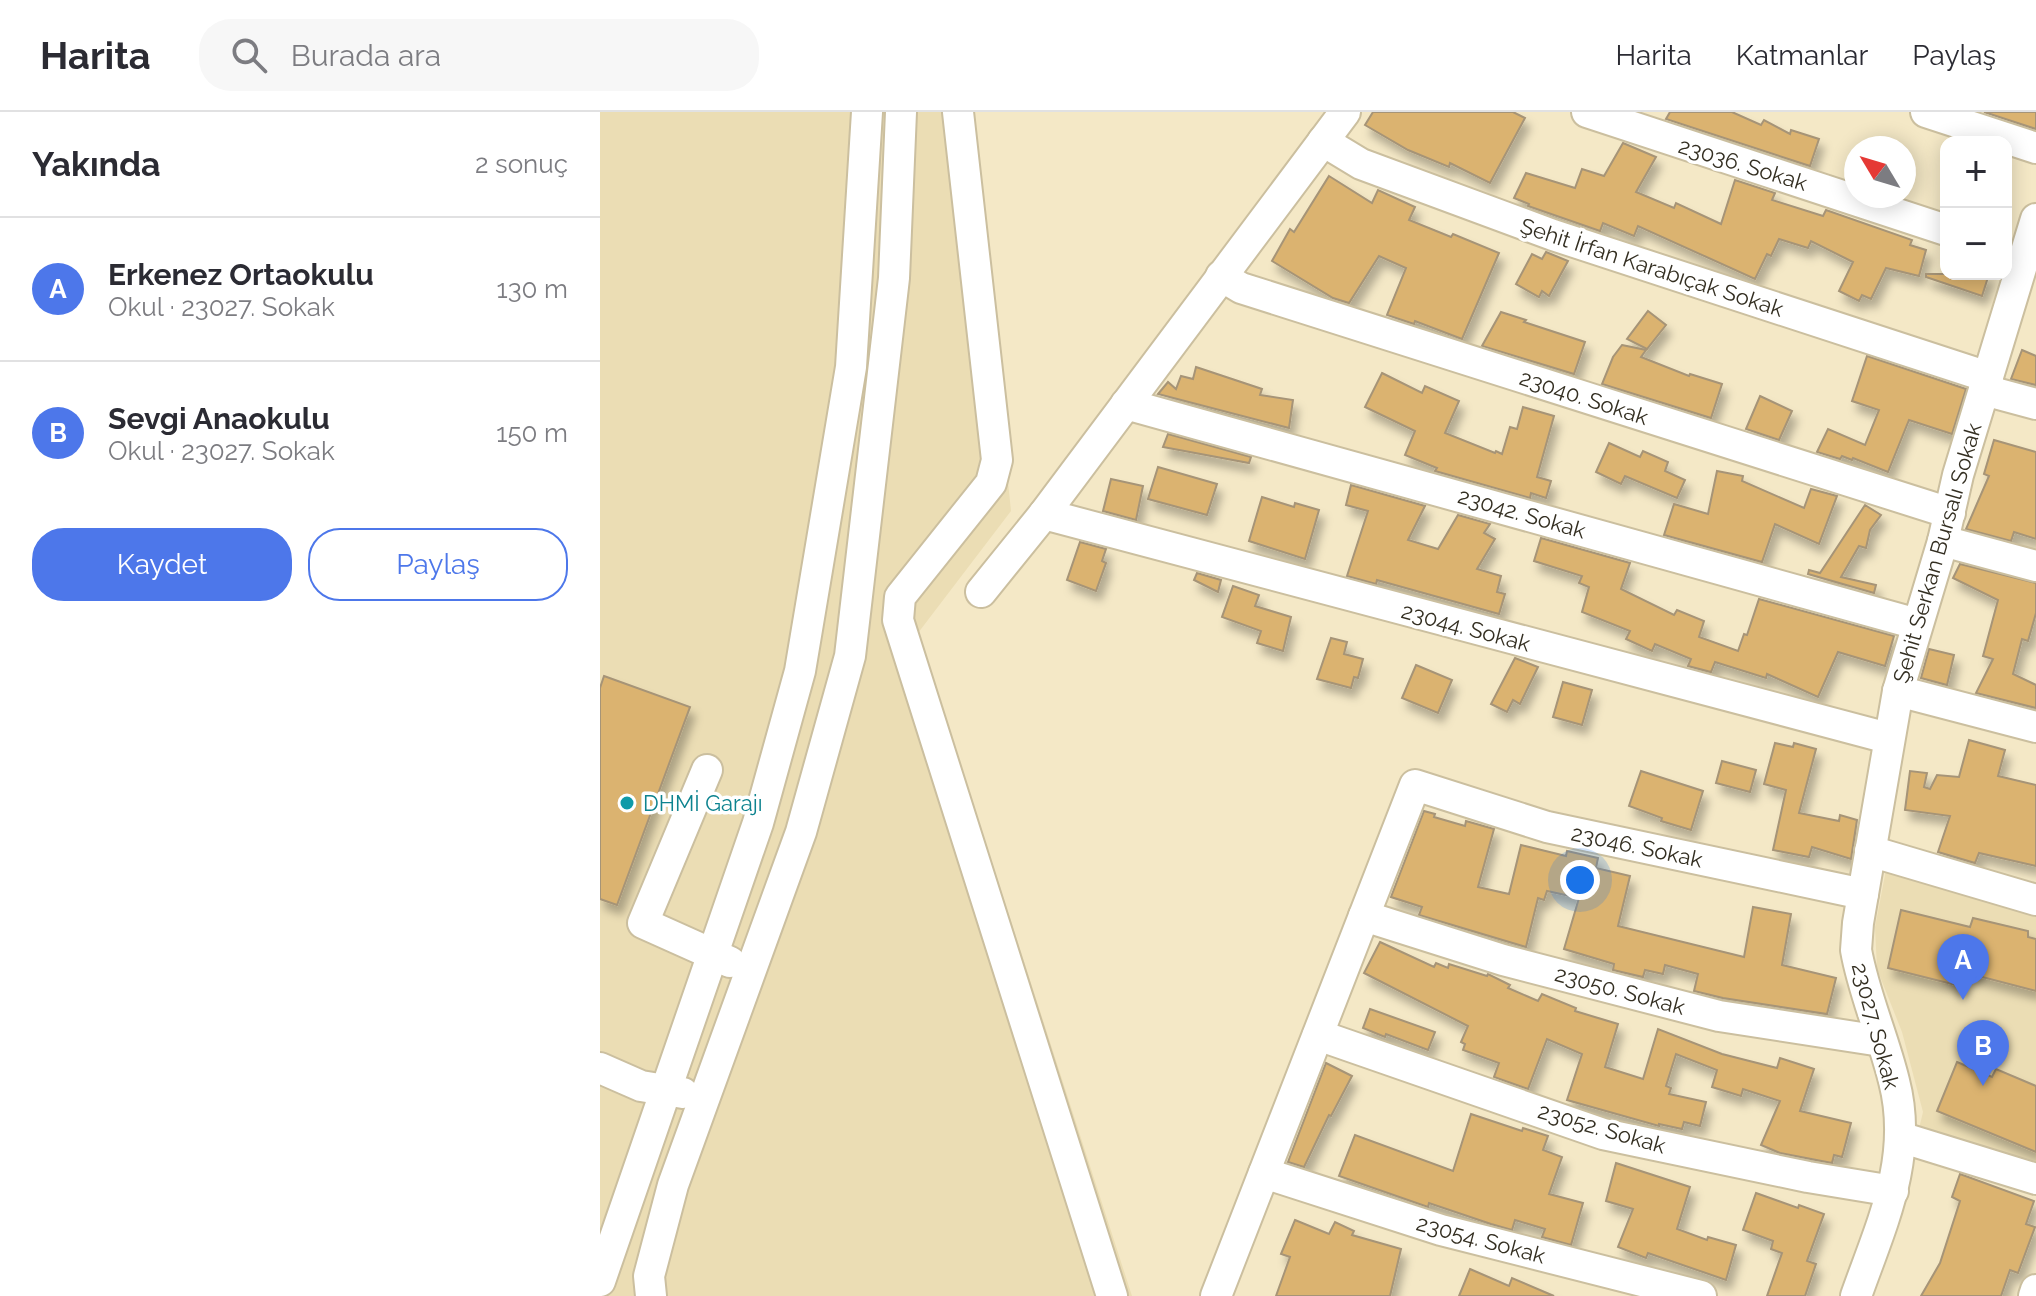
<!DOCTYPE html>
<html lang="tr">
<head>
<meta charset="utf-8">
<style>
  :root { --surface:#fff; --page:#f7f7f7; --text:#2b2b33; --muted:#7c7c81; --line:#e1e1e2; --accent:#4d77ea }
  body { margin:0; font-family:Raleway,sans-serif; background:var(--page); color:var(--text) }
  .controls { position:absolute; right:24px; top:24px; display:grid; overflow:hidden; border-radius:16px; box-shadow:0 4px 20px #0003 }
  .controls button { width:72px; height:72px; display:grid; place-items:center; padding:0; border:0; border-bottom:2px solid var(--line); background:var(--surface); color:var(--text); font:40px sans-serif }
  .compass { position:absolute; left:1244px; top:24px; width:72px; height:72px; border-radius:50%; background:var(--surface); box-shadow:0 4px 20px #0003; rotate:308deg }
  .you { position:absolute; left:980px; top:768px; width:28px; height:28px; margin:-20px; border:6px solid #fff; border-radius:50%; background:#1a73e8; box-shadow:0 0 0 12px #1a73e833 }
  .badge { display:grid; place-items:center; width:52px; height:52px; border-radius:50%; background:var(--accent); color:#fff; font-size:26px; font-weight:700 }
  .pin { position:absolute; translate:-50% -66px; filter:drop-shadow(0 2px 4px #0008) }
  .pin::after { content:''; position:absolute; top:42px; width:28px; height:24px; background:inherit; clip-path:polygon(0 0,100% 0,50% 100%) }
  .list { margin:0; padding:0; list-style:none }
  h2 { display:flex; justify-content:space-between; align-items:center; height:104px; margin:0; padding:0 32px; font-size:34px }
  h2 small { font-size:26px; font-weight:400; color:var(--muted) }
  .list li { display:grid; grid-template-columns:52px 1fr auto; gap:24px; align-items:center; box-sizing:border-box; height:144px; padding:0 32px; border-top:2px solid var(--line) }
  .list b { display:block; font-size:30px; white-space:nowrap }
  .list p { margin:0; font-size:26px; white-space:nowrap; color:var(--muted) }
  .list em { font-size:26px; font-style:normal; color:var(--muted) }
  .actions { display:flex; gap:16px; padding:24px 32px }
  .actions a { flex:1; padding:18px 0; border:2px solid var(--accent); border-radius:32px; text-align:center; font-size:28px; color:var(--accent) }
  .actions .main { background:var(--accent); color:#fff }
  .icon { flex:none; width:44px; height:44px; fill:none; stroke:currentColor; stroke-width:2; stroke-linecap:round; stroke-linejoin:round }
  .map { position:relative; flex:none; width:1436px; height:1184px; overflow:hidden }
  header { display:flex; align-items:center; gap:48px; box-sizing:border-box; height:112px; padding:0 40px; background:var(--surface); border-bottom:2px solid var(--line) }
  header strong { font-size:38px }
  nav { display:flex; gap:44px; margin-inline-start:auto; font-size:28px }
  .search { width:560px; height:72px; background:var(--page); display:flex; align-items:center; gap:20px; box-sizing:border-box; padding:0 28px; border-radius:32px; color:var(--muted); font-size:30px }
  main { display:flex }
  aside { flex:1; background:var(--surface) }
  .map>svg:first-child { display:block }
</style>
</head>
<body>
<header>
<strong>Harita</strong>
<div class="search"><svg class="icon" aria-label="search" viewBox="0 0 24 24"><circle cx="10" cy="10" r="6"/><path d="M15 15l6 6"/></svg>Burada ara</div>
<nav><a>Harita</a><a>Katmanlar</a><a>Paylaş</a></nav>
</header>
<main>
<aside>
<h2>Yakında<small>2 sonuç</small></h2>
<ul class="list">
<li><span class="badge">A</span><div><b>Erkenez Ortaokulu</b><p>Okul · 23027. Sokak</p></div><em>130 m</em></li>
<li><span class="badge">B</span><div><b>Sevgi Anaokulu</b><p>Okul · 23027. Sokak</p></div><em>150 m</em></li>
</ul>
<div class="actions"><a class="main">Kaydet</a><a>Paylaş</a></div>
</aside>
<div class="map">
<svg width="1436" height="1184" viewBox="0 0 1436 1184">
  <defs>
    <filter id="shadow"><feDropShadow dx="5" dy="9" stdDeviation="4" flood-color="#0004"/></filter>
  </defs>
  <rect width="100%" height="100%" fill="#f4e8c6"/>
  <g fill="#ebddb4">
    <path d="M0,0H370L411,399L318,521L532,1184H0Z"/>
    <path d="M1286,758L1436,805V1058L1318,1021L1323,1000L1302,920L1277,857L1275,815Z"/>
  </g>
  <g fill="#dbb36f" stroke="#a69477" stroke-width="2" filter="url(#shadow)">
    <path d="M773,0H913L925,6L890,71L850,51L849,55L808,38L765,13Z"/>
    <path d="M1070,0H1132L1161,13L1164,8L1190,22L1191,18L1219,27L1210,54L1066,7Z"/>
    <path d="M1384,0H1436V17Z"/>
    <path d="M1023,31L1056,45L1036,80L1074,96L1076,91L1121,112L1135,68L1175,81L1172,88L1223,104L1226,98L1312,128L1310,133L1326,138L1319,164L1286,156L1271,187L1262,183L1259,189L1239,179L1253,150L1211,129L1208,136L1179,127L1171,144L1167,142L1155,167L1038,114L1034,124L1003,111L1000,119L928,94L929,92L914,86L926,61L975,76L982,57L1004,64Z"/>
    <path d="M729,64L772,91L778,78L815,95L809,108L851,125L853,122L899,141L862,227L815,209L814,212L787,203L806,156L779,144L749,191L733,186L672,149L690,117L694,120Z"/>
    <path d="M946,140L968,149L949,184L942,179L939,185L916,172L932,142L942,147Z"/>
    <path d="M1326,162H1389L1382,184L1326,165Z"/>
    <path d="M1048,199L1066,213L1047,237L1027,227Z"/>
    <path d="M901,200L926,208L924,210L985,230L974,262L882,234Z"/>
    <path d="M1022,233L1046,238L1041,245L1089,264L1090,262L1122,272L1111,306L1002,272L1013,245Z"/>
    <path d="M1422,238L1436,244V273L1411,267Z"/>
    <path d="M1267,244L1366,277L1352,322L1309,308L1288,360L1253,346L1252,348L1242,344L1240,347L1217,340L1228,317L1265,333L1279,298L1252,289Z"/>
    <path d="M596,255L662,277L660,283L693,288L689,316L558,282L568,270L576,277L581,264L593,267Z"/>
    <path d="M782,261L822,281L825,274L859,289L845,321L895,341L896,339L902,342L910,315L917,317L923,295L954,304L937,365L951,369L946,386L931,381L930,386L835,359L837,356L805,343L815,319L765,295Z"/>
    <path d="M1160,284L1192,299L1179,328L1146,317Z"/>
    <path d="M568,322L651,345L649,351L563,335Z"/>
    <path d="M1394,328L1436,340V427L1414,420L1411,429L1366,417L1389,364L1384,362Z"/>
    <path d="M1009,331L1040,345L1043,339L1068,350L1065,359L1085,368L1077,386L1025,364L1021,372L996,360Z"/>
    <path d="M558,355L617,372L607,403L548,387Z"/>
    <path d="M1117,359L1143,364L1142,369L1204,396L1211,377L1237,384L1219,432L1175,412L1162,450L1064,423L1074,392L1108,402Z"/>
    <path d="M511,367L543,374L536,408L503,399Z"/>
    <path d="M751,373L825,394L808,428L838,437L858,403L890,412L884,421L895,427L877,457L901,464L897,480L905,482L899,502L777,468L776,472L747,464L768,399L746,393Z"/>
    <path d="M662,385L694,395L695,391L719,398L705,447L649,429Z"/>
    <path d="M1265,393L1281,403L1270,418L1266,436L1259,434L1241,465L1276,473L1274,481L1208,462L1209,458L1220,461Z"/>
    <path d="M941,426L1030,451L1021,477L1074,503L1077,498L1104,509L1099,525L1138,539L1144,522L1147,523L1159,487L1294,524L1285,554L1238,540L1218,585L1167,562L1166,566L1115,550L1111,560L1088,554L1091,547L1055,532L1052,539L1026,527L1030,519L982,500L989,475L979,471L982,464L934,449Z"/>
    <path d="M480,430L506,437L502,449L506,451L496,479L467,468Z"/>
    <path d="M1360,452L1436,471V501L1428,529L1422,527L1413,562L1436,573V596L1376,581L1393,547L1383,544L1398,488L1353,466Z"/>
    <path d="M597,461L621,468L618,480L594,468Z"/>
    <path d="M633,474L659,483L655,494L691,505L683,539L657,531L661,519L622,505Z"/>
    <path d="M731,526L747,530L744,542L763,547L758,566L754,565L751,576L717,567Z"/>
    <path d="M1329,537L1354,543L1347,573L1321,566Z"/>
    <path d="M915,546L938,555L920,592L913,588L907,600L891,592Z"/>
    <path d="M816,553L852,568L838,601L802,586Z"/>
    <path d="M4,564L90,595L17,793L0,787V576Z"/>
    <path d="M963,570L992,578L982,613L953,605Z"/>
    <path d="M1369,628L1405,638L1398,664L1436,673V754L1379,741L1375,751L1338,740L1350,704L1305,698L1310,659L1327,661L1324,675L1330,677L1337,663L1359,665Z"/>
    <path d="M1175,631L1193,635L1194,631L1216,637L1199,701L1239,709L1240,703L1257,708L1251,747L1212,735L1209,745L1173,738L1186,678L1164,672Z"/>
    <path d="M1122,649L1156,658L1150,680L1116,671Z"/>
    <path d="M1041,659L1103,679L1091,718L1061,709L1062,706L1029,694Z"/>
    <path d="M824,699L835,702L834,705L865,714L866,709L894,717L878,775L909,782L921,733L966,744L967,739L998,746L996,756L1030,764L1018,814L1144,845L1153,795L1191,802L1182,853L1236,866L1227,902L1123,886L1094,879L1098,862L1065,853L1063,862L1045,858L1043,865L1013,858L1014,852L964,837L979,786L947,779L944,788L938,786L926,835L819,803L822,795L791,785Z"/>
    <path d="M1301,798L1370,815L1373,806L1428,819V825L1436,827V879L1363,860L1360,874L1288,856Z"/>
    <path d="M780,830L834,855L836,851L848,856L849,852L887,864L888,862L910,873L908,876L938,889L942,882L976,896L975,899L1018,912L1005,955L1043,967L1058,917L1122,942L1177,956L1180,946L1214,957L1200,999L1251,1011L1242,1045L1234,1043L1232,1051L1180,1041L1161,1033L1180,989L1143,977L1141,984L1112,975L1117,958L1076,942L1066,974L1071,976L1069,982L1106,990L1100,1014L1084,1010L1082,1017L1059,1012V1014L967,988L982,942L947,927L928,977L894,965L899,951L863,938L865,932L861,930L868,914L764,861Z"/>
    <path d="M770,897L835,920L828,938L786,922L785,925L763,916Z"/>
    <path d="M1357,950L1392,965L1396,957L1436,974V1040L1337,999Z"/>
    <path d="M726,951L752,964L731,1004L729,1003L704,1055L688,1050Z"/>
    <path d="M871,1002L922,1019L923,1016L948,1024L943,1038L962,1045L949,1082L983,1091L971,1133L942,1125L945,1117L915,1108L912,1118L891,1112L829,1091L828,1095L739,1064L755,1023L853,1059Z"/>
    <path d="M1016,1051L1090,1075L1077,1117L1107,1128L1108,1125L1136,1133L1126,1168L1048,1141L1046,1146L1018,1135L1033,1097L1006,1089Z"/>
    <path d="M1360,1062L1434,1089L1426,1112L1435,1115L1418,1161L1410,1158L1401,1184H1321L1340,1151L1360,1089L1352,1085Z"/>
    <path d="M1156,1081L1198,1096L1199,1093L1224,1102L1207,1149L1216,1152L1205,1184H1167L1182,1141L1171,1137L1173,1129L1143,1118Z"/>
    <path d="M695,1108L729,1122L735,1110L754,1119L752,1123L801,1137L790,1184H676L690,1145L681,1142Z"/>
    <path d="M870,1157L909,1174L912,1166L954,1184H859Z"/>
  </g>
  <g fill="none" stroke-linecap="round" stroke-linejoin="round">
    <g stroke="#cbbf9f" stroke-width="34">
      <g id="minor">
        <path d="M358,0L397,348L391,371L300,485L298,508L512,1184"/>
        <path d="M987,0L1346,118"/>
        <path d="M1326,0L1436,36"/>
        <path d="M723,29L761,52L953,123L1388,265"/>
        <path d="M621,164L641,176L1350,401"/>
        <path d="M1384,278L1436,292"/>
        <path d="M526,292L1317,512"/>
        <path d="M444,402L1288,626"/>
        <path d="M1343,429L1436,454"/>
        <path d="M381,480L444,402L745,0"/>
        <path d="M1298,579L1436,615"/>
        <path d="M107,658L43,811L130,850"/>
        <path d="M1270,739L1436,788"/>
        <path d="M764,804L903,848L1119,904L1281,929"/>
        <path d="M718,923L1003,1022L1208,1065L1293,1079"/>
        <path d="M0,956L41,974L83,981"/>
        <path d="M1300,1025L1436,1067"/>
        <path d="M664,1061L841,1118L1101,1184"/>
        <path d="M0,1169L158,711L200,559L251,255L267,0"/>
        <path d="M51,1184L49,1164L73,1073L201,720L250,544L294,166L301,0"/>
        <path d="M616,1184L815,673L947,715L1263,782"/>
        <path d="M1256,1184C1281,1113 1314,1046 1294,969C1283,924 1264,883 1256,838L1258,811L1298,579L1343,429L1358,363L1436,107"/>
        <path d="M1434,1184L1436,1178"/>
      </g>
    </g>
    <use href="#minor" stroke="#fff" stroke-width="30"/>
  </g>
  <circle fill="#0f9aa8" stroke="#fff" stroke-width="3" cx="27" cy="691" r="8"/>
  <g text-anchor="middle" stroke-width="7" stroke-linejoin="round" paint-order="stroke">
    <g font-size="22" fill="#342f22" stroke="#fff">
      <text transform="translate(1143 52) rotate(17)" y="8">23036. Sokak</text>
      <text transform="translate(1052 155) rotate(18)" y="8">Şehit İrfan Karabıçak Sokak</text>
      <text transform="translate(984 285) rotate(18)" y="8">23040. Sokak</text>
      <text transform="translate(922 401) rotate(16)" y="8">23042. Sokak</text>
      <text transform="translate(1337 441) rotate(-74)" y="8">Şehit Serkan Bursalı Sokak</text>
      <text transform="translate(866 515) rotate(15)" y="8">23044. Sokak</text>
      <text transform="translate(1037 734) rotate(12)" y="8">23046. Sokak</text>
      <text transform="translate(1020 878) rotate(15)" y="8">23050. Sokak</text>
      <text transform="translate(1276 914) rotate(75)" y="8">23027. Sokak</text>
      <text transform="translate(1002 1016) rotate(16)" y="8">23052. Sokak</text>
      <text transform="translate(881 1127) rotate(15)" y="8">23054. Sokak</text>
    </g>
    <g font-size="22" fill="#0d838f" stroke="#fff" text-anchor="start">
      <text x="43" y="699">DHMİ Garajı</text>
    </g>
  </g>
</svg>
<div class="controls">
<button>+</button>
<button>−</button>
</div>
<svg class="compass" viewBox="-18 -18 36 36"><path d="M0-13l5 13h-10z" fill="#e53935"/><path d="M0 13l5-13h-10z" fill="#7c7c81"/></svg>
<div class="you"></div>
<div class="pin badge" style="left:1363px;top:888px">A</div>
<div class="pin badge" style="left:1383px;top:974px">B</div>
</div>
</main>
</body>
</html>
